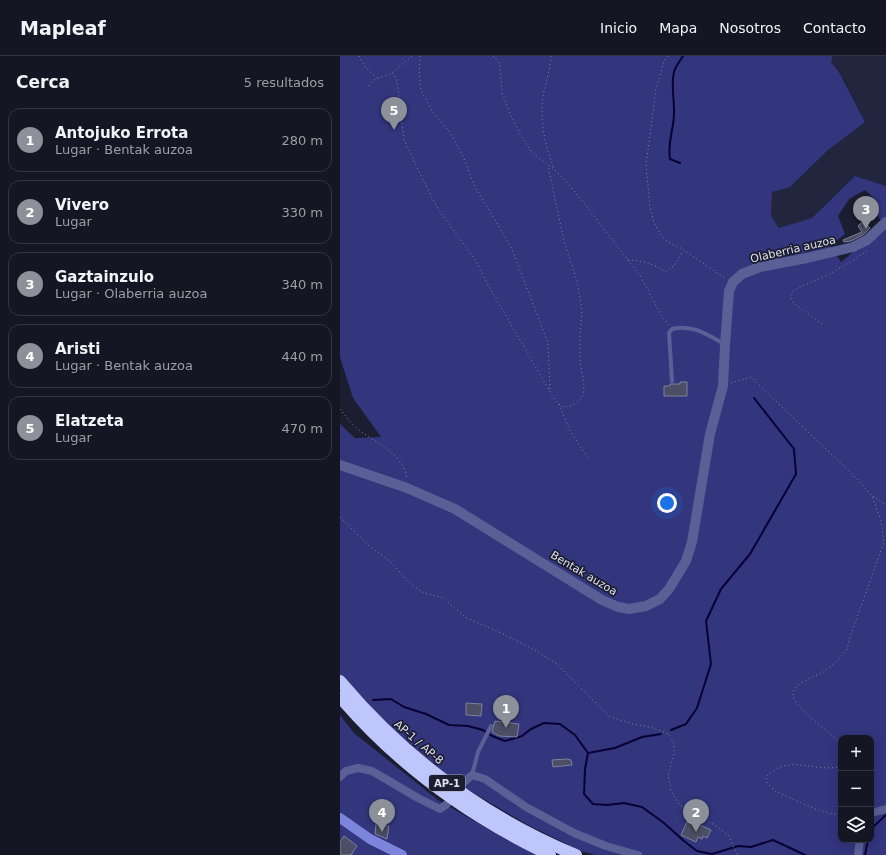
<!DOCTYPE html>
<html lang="es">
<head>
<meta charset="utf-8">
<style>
  :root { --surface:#141624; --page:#1d1f2c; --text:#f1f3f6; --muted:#9d9fa6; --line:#333541; --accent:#8c9099 }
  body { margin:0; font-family:"DejaVu Sans",sans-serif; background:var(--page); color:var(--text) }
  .controls { position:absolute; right:12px; bottom:12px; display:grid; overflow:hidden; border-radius:8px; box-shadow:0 2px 10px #0003 }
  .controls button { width:36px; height:36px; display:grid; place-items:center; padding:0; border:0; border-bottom:1px solid var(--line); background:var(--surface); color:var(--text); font:20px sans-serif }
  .you { position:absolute; left:327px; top:447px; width:14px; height:14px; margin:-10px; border:3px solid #fff; border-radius:50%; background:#1a73e8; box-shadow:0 0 0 6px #1a73e833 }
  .badge { display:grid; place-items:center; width:26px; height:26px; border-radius:50%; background:var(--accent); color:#fff; font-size:13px; font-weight:700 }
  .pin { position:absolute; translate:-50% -33px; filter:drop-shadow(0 1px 2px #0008) }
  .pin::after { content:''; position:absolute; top:21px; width:14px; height:12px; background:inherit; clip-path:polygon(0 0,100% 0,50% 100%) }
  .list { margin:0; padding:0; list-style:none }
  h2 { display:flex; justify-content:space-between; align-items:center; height:52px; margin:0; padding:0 16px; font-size:17px }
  h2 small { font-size:13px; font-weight:400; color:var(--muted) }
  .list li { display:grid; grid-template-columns:26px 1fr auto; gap:12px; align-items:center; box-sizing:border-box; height:64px; margin:0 8px 8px; padding:0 8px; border:1px solid var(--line); border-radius:12px }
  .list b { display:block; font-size:15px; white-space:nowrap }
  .list p { margin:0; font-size:13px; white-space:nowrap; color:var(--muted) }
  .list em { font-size:13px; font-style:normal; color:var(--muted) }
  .icon { flex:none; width:22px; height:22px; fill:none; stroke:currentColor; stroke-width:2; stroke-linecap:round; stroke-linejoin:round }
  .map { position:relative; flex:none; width:546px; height:799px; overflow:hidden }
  header { display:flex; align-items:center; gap:24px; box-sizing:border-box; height:56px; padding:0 20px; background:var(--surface); border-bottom:1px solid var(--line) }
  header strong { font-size:19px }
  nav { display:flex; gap:22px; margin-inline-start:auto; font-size:14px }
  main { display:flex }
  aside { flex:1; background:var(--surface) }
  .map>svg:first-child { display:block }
</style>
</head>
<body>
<header>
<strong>Mapleaf</strong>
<nav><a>Inicio</a><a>Mapa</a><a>Nosotros</a><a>Contacto</a></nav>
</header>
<main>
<aside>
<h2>Cerca<small>5 resultados</small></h2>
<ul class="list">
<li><span class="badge">1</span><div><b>Antojuko Errota</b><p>Lugar · Bentak auzoa</p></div><em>280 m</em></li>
<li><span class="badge">2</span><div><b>Vivero</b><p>Lugar</p></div><em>330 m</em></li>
<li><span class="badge">3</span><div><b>Gaztainzulo</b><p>Lugar · Olaberria auzoa</p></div><em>340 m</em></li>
<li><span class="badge">4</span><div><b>Aristi</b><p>Lugar · Bentak auzoa</p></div><em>440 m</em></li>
<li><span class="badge">5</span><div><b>Elatzeta</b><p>Lugar</p></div><em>470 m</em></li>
</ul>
</aside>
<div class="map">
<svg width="546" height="799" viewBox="0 0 546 799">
  <rect width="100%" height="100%" fill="#1b1d30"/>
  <path fill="#22253e" d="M493,0H546V130L515,120L472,162L439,172L431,161L432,136L450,131L488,94L525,66L500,16L491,6Z"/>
  <g fill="#33357d" fill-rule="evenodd">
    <path d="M0,0H493L491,6L499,16L525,66L488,94L450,131L432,136L431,160L439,172L472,162L515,120L546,130V799H255L241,795L186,768L96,715L45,671L0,620V368L15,382L41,381L13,342L0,301ZM525,134L537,145L536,158L545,169L501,206L490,190L505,178L498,160L509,143ZM501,682H531V784H501V778L495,777H501Z"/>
    <path d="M0,659L14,677L98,744L167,784L204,799H0Z"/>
  </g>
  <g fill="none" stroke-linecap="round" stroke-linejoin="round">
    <g stroke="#090036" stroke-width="2">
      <path d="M340,107L330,103C327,86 335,70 334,54C334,42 331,28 334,16C335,11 340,5 343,0"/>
      <path d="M33,644L51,643L64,651L86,658L109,669L128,670L143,674L152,680L165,685L182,680L191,673L204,667L220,668L235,679L248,697L245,713L244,738L253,748L267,749L284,747L302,751L324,767L344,785L357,795L372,798L398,790L411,791L433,784L465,799"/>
      <path d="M331,674L346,668L357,652L371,608L366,565L381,533L410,498L456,418L454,393L414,342"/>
      <path d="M248,697L275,692L302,681L321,678"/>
      <path d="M531,773L546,759"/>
      <path d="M525,799L528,784"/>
    </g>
  </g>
  <g fill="#4b4e64" stroke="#7e829a">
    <path d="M523,165L530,172L523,179L511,185L504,186L503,184L522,176L518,170Z"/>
    <path d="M340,326H347V340H324V330H330V328H340Z"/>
    <path d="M126,647L142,648L141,660L126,659Z"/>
    <path d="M155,665L179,668L177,681L159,680L152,676Z"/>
    <path d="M227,703L231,704L232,709L213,711L212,704Z"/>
    <path d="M347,766L357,770L358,768L371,774L367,782L363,780L362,783L358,781L356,786L341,779Z"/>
    <path d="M36,768L49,770L47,783L35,778Z"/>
    <path d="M4,780L17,790L11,799H0V786Z"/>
  </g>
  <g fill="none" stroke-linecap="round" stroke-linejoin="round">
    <g stroke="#858798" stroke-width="1" stroke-dasharray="1 3" stroke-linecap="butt">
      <path d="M19,0L26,12L37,22"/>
      <path d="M80,0L79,16L81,34L92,55L109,75L123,100L134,129L172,193L208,287L210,333"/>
      <path d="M153,0L155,1L160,9L162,36L170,58L181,80L194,99L214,113L223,122L244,147L301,221L321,259L329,269"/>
      <path d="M211,0C210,15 205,28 203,42C200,65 205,91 214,112"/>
      <path d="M328,0L324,5L316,33L306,109L310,151L314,166L322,181L331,188L339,191L386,223"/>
      <path d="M52,17L56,22L58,33L64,84L84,126L98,153L136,205L147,227L213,341L218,348L225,351L231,350L237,346L243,340L244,328L240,305V279L242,254L237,225L224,185L208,109"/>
      <path d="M29,30L34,24L52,17L72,0"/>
      <path d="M288,204C303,205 313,207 325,216L334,210L343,195"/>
      <path d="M482,268L453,247L451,242L453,235L462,230L486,220L515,203L528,194"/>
      <path d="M391,327L411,321L519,425L532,440L541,465L544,486L510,581C509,585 508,589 507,593C504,599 491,610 485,615C476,621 443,628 456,646C468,662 487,673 501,688"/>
      <path d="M219,348L229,373L249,404"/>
      <path d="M0,353C5,359 9,365 14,370C32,386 64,396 67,423"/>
      <path d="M533,440L546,449"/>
      <path d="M0,461L28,489L52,507L66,524L82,536L103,542L125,561L161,577L193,593L217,608L270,661L293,668L310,671L329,678L334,688V699L328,719L331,735L340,749L352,758L375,769L389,780L397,799"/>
      <path d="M501,710C473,718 450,696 426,721L427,727L435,735L475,753L493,758H501"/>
    </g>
    <g stroke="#5a6096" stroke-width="4">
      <path d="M332,325L329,277L332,273C352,268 367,278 384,288"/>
      <path d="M132,719L138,696L151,670"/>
    </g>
    <g stroke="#5a6096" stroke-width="8">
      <path d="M0,721L6,715L18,712L32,715L78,742L100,753L107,748"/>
      <path d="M122,728L132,719L145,723L186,751L234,777L266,790L298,799"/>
      <path d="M531,757L546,753"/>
      <path d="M518,799L520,784"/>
    </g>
    <path stroke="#5a6096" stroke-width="10" d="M0,409L67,432L115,453L262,544L278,551L289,553L306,550L320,543L329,533L346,505L352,486L370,378L383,330L385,289L389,235L393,226L402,218L420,211L467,202L513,191L527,184L546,166"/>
    <path stroke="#7c85db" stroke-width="10" d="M0,762L30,783L62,799"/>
    <g stroke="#bec6fc" stroke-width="12">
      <path d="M0,625C65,702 144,761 236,799"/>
      <path d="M0,641C58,709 130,761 210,799"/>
    </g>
  </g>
  <g text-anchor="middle" stroke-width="3.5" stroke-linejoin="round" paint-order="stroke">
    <rect fill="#1b1d30" stroke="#a4a6b6" stroke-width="1" x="89" y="719" width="36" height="16" rx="3"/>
    <g font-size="10" font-weight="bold" fill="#dfe1ef">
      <text x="107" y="731">AP-1</text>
    </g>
    <g font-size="11" fill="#dfe1ef" stroke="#1b1d30">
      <text transform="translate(453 193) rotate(-13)" y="4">Olaberria auzoa</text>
      <text transform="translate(244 517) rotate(31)" y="4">Bentak auzoa</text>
      <text transform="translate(79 686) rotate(41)" y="4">AP-1 / AP-8</text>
    </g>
  </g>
</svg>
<div class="controls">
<button>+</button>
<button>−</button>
<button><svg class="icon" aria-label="layers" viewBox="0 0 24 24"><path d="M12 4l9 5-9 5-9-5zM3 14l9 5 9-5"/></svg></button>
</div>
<div class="you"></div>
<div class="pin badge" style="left:166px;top:672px">1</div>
<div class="pin badge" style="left:356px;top:776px">2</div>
<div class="pin badge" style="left:526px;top:173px">3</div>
<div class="pin badge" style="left:42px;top:776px">4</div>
<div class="pin badge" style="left:54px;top:74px">5</div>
</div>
</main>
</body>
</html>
